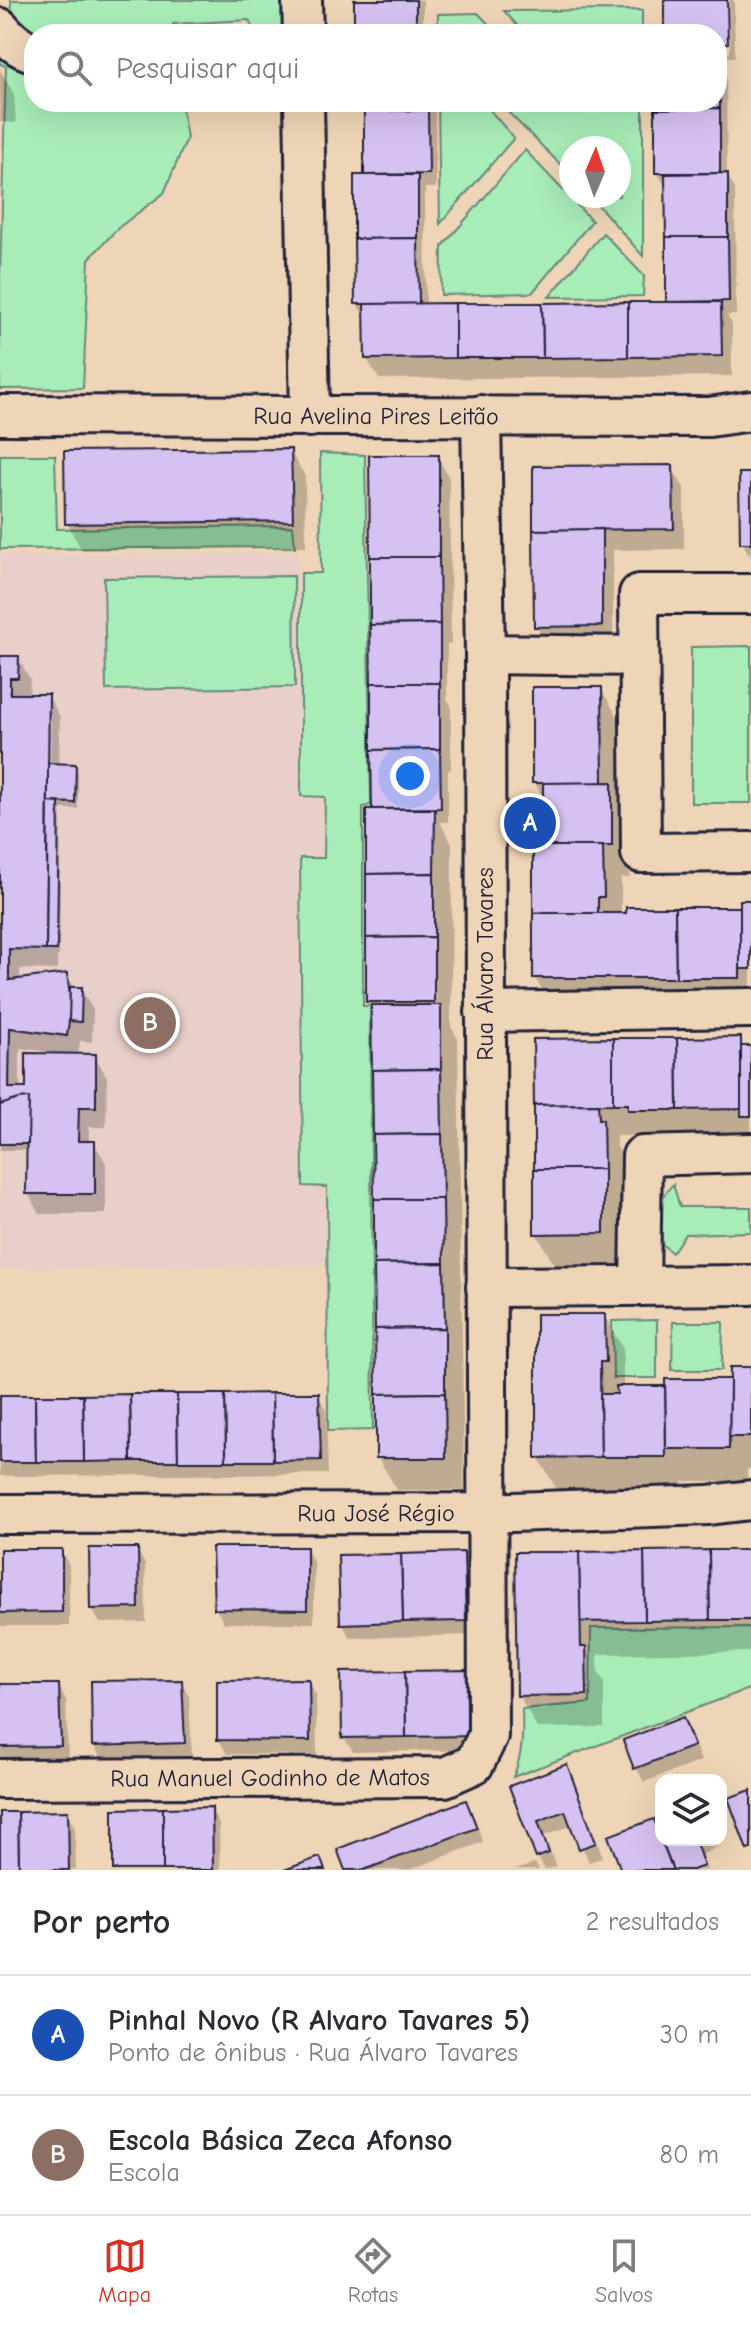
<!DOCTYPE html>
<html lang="pt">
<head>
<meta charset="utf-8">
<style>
  :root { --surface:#fff; --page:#f2f2f3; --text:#2b2b33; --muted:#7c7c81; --line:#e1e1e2; --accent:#d93025 }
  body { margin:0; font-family:"Comic Neue",sans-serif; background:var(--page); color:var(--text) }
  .controls { position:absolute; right:24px; bottom:24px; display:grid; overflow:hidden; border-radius:16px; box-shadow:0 8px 32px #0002 }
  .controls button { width:72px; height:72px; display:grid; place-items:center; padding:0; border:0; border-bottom:2px solid var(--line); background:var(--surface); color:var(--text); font:40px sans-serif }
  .compass { position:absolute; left:559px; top:136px; width:72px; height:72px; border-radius:50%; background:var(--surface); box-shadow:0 8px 32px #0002; rotate:2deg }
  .you { position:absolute; left:410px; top:776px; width:28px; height:28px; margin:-20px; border:6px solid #fff; border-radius:50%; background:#1a73e8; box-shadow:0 0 0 12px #1a73e833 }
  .badge { display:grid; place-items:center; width:52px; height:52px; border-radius:50%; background:var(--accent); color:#fff; font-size:26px; font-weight:700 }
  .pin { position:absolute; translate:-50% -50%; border:4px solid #fff; box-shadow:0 2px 8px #0006 }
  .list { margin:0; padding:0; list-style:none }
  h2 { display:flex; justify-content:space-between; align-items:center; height:104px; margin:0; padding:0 32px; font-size:34px }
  h2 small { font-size:26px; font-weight:400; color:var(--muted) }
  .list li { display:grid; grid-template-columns:52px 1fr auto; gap:24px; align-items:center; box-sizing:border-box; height:120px; padding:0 32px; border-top:2px solid var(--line) }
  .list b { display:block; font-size:30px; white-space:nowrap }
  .list p { margin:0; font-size:26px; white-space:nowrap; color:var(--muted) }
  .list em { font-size:26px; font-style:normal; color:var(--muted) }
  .icon { flex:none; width:44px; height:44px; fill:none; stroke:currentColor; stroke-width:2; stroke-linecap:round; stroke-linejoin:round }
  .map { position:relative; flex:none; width:751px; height:1870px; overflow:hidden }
  .search { position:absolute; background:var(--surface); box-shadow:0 8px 32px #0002; left:24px; right:24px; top:24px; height:88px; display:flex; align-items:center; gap:20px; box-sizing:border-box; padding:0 28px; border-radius:32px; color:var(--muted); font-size:30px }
  .sheet { height:344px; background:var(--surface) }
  nav { display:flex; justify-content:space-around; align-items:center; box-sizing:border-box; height:112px; border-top:2px solid var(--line); background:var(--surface); font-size:22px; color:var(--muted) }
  nav a { display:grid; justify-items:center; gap:4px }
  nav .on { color:var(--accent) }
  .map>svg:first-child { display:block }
</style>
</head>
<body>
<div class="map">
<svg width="751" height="1870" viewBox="0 0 751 1870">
  <rect width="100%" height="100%" fill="#efd5b7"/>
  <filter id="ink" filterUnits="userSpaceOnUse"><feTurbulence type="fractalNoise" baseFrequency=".0125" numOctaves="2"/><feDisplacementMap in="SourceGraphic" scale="16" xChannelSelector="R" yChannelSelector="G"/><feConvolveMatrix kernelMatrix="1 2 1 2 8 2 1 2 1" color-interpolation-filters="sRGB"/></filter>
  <g filter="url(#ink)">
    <path fill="#e8cfc9" d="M298,553L300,797L323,798V856L298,857L301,1189H325L326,1265L0,1269V555Z"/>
    <g fill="#a8edb8" stroke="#65887a" stroke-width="2">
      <path d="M11,0H283V26L270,34H255L249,20L173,24L172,34H38L12,13Z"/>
      <path d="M642,10V34H525L504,11Z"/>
      <path d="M478,13L498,34H438V14Z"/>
      <path d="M0,46L16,66L34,67V102L181,103L187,138L164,193L118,228L89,259L83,388L0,389V276L6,66L0,64Z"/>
      <path d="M438,102H493L488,108L514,138L440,224Z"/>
      <path d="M510,102H643V256L590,196H619V148H571V175L504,108Z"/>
      <path d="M525,150L592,221L532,293L441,295L442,247Z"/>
      <path d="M603,233L644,276L643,296L549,297Z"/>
      <path d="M320,453L365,455L371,805L363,807V1006H370L373,1430L328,1431L327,1187L303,1186L300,858H324L325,797L301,796V573H321Z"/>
      <path d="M0,455H55L57,529L293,526L295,547L0,549Z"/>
      <path d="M294,576L295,687L106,690L104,578Z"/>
      <path d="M751,646V803H691V647Z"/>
      <path d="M673,1184L680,1207H751V1232L685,1234L672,1253L659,1241L661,1199Z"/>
      <path d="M657,1320V1378H613L612,1321Z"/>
      <path d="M673,1322H723L722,1370H672Z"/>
      <path d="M751,1627V1688L513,1777C523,1755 523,1733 522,1709L590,1703L591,1628Z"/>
    </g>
    <g fill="#0003" fill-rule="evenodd">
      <path d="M355,0H423V34H356Z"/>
      <path d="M666,0H725L726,53H730L729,0H734L735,57H726L727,175L735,189L736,315H727L732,324V376L379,379L367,359L365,318L357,304L366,177V102H435L436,188H425L426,306L670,304L666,187L657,173V102H717V34H666Z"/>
      <path d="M0,70L14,94L16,123L0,122Z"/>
      <path d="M290,451L305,476L306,546L81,549L67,523Z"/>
      <path d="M438,457L449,478L451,644H447V699L451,705V769L448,770V822H440L452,844L451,1027L458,1039L464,1490H397L378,1458L373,1012L368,1002L375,811L374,808Z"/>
      <path d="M672,467L684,488V549L613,550V646L548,647L536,626L535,468Z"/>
      <path d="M751,475V558L742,542Z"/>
      <path d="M0,658H18L30,679L29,696H48L60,717L59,765L75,766L78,772V809H61L59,956H57V970L20,969V981L66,975L75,989H81L93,1010L92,1042L80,1041L78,1056H95L107,1077L106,1127H89V1143H94L106,1163V1214H40L28,1193V1150H0ZM47,714H51L50,773H46ZM20,1048L55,1053L28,1090H20Z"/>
      <path d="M601,689L620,721V800L630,817V878H621V915L742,909L751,902V1010H554L535,978L545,848V800L534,782Z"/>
      <path d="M740,1039L744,1048H751V1142H649L646,1136H616V1145L621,1154L622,1265L555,1266L536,1233L535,1041Z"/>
      <path d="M604,1316L623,1348V1388H667L732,1381L751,1369V1469H747V1481H683V1489L557,1490L538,1457Z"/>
      <path d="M318,1395L326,1410L328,1474L0,1476V1397Z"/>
      <path d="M306,1549L314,1563V1623H224L216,1609Z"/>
      <path d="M137,1550L145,1564L146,1622L100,1623L92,1609Z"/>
      <path d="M0,1551H61L69,1565V1626H0Z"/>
      <path d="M751,1552V1652L598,1654V1672L604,1681V1727L537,1728L519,1695L517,1554Z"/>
      <path d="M463,1554L471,1568L473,1635L350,1638L342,1623Z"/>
      <path d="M467,1672L477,1750L353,1752L344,1738Z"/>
      <path d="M308,1681L316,1695L317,1755L227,1754L219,1740Z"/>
      <path d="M181,1682L189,1697L192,1757L102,1760L94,1746Z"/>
      <path d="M58,1685L66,1700L68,1760H0V1686Z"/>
      <path d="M682,1720L691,1734L701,1761L644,1782L636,1768Z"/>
      <path d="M566,1767L574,1781L603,1857L589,1862L573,1825L544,1836L556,1867L545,1870L538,1857L511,1787Z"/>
      <path d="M466,1803L474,1817L483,1842L409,1870H347Z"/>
      <path d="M211,1810L219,1824L220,1870H115Z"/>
      <path d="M67,1813L75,1828L76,1870H0V1814Z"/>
      <path d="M661,1819V1840H714L717,1847L701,1855L707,1870H623L611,1837Z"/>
      <path d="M535,1863L539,1870H515Z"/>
    </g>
    <g fill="#d6c2f2" stroke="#22223b" stroke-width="2">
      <rect x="354" y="0" width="62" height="34"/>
      <path d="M664,0H727L728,43L717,44V34H664Z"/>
      <path d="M717,44H719L720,108L655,109V102H717Z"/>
      <path d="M363,102H428V110L364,111Z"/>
      <path d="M720,108V173H655V109Z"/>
      <path d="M428,110L429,174L364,175V111Z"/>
      <path d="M728,173V237H666L665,174Z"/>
      <path d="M354,175H418V238L354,239Z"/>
      <path d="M666,237H728L729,301L666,302Z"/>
      <path d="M418,238L419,304H355L354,239Z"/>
      <path d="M628,302V357L543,358L542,303Z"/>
      <path d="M628,302H721L722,356L628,357Z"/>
      <path d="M455,303H542L543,358H455Z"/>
      <path d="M455,303V358L365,359L364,304Z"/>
      <path d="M291,449L293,521L65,524L64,451Z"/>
      <path d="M369,455H439V557H370Z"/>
      <path d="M673,465L674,529L533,530V466Z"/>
      <path d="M739,473H751V543H740Z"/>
      <path d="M602,529V626L534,627L533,530Z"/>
      <path d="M370,557H439L440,624L370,625Z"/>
      <path d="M440,624V683H371L370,625Z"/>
      <path d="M0,656H19L18,678H10V694H49L46,950L9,949V980L67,973L71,1006L67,1036L10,1028L9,1088H26V1053L96,1054V1107H79L78,1141H95V1194H26L27,1108H0Z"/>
      <path d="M371,683H440V749L371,750Z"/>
      <path d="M532,687H602L603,783H532Z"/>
      <path d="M440,749L441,808L372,809L371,750Z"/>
      <path d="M48,763L76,764L75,803L48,802Z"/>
      <path d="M612,782V846H543V783Z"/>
      <path d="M48,802L59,803L57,950H46Z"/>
      <path d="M366,809H435L434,873L366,874Z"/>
      <path d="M533,846H603L604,897H598V913H533Z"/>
      <path d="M434,873V937L366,938V874Z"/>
      <rect x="740" y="900" width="11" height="69"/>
      <path d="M626,907H675L676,978H533V913H626Z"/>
      <path d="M675,907H740V978H676Z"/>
      <path d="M434,937V1002H366V938Z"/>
      <path d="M70,987H82L81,1022L69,1021Z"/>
      <path d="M371,1005H441V1069L372,1070Z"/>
      <path d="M741,1037V1109L678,1110L677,1038Z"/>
      <path d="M613,1038V1104L534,1105L533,1039Z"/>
      <path d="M613,1038H677L678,1110H628V1104H613Z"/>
      <rect x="741" y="1046" width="10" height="70"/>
      <path d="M441,1069L442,1134L373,1135L372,1070Z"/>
      <path d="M29,1098L28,1144H0V1105L19,1099Z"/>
      <path d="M598,1104L599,1119H603L604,1169H534V1105Z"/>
      <path d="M442,1134L443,1199H374L373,1135Z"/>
      <path d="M534,1169H604V1233L534,1234Z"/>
      <path d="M374,1199H443L444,1263L374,1264Z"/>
      <path d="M444,1263L445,1328L375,1329L374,1264Z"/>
      <path d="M536,1314H605L606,1362H600L601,1457L536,1458Z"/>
      <path d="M445,1328V1393L376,1394L375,1329Z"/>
      <path d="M730,1367H751V1437H729Z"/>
      <path d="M665,1379H730L729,1449H666Z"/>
      <path d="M616,1386H665L666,1457H601L600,1394H617Z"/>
      <path d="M272,1393H319L321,1460L273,1461Z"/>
      <path d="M272,1393L273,1461H226L225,1394Z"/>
      <path d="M445,1393L446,1458H376V1394Z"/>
      <path d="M130,1394H177L178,1461H131Z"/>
      <path d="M130,1394L131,1461L84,1462L83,1395Z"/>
      <path d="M177,1394H225L226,1461H178Z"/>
      <path d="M0,1395H35L36,1462H0Z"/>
      <path d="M35,1395H83L84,1462H36Z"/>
      <path d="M212,1547H307V1610L214,1609Z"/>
      <path d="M89,1548H138L139,1608L90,1609Z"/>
      <path d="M0,1549H62V1612L0,1613Z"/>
      <path d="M709,1550L710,1620L645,1621L644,1551Z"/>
      <path d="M709,1550H751V1620H710Z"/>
      <path d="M644,1551L645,1621L580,1622L579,1552Z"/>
      <path d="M464,1552L466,1621L403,1622L401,1554Z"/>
      <path d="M515,1552H579L581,1647H586L587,1695L517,1696Z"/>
      <path d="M401,1554L403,1622L340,1624L338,1555Z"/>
      <path d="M469,1670L470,1736L406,1737L405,1671Z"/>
      <path d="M405,1671L406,1737L342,1738L341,1672Z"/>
      <path d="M309,1679L310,1741L217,1740V1680Z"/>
      <path d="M182,1680L185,1743L92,1746L91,1681Z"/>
      <path d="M0,1684H59L61,1746L0,1747Z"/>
      <path d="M683,1717L694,1746L634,1769L623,1740Z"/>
      <path d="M567,1764L596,1843L579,1849L565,1811L538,1821L549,1853L536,1858L509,1786Z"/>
      <path d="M751,1790V1849L747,1850L728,1798Z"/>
      <path d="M466,1800L477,1828L364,1870H345L337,1849Z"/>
      <path d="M212,1807L213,1870H163V1808Z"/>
      <path d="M163,1808V1870H113V1809Z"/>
      <path d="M68,1811L69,1870H19L18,1812Z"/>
      <path d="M0,1812H18L19,1870H0Z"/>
      <path d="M654,1819L673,1870H621L608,1836Z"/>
      <path d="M661,1840H695L704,1866L693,1870H673Z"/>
      <path d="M320,1857L325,1870H284Z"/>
    </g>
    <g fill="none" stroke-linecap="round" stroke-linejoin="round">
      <g stroke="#22223b" stroke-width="44">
        <g id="minor">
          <path d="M302,0L303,34"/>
          <path d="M0,28C9,39 19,49 34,52"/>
          <path d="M304,102L310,417"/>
          <path id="s1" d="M0,415L709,417L751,411"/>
          <path d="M751,594H639L641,853L751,852"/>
          <path d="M485,654L639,656"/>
          <path d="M485,1012L751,1008"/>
          <path d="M640,1286L642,1156L751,1153"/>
          <path d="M486,1287L751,1285"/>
          <path id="s2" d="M0,1514L487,1513L708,1505L751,1500"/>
          <path id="s3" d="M0,1779L445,1777L474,1764L488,1736L485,654L481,415"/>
        </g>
      </g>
      <use href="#minor" stroke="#efd5b7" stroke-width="38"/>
    </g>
  </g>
  <g text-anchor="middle" stroke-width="6" stroke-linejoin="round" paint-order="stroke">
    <g font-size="24" fill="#22223b" stroke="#efd5b7">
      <text dy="8" stroke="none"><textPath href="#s1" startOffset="376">Rua Avelina Pires Leitão</textPath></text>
      <text transform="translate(485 964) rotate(-90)" y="8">Rua Álvaro Tavares</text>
      <text dy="8" stroke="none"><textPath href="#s2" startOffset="376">Rua José Régio</textPath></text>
      <text dy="8" stroke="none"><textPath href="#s3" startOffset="270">Rua Manuel Godinho de Matos</textPath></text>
    </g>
  </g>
</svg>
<div class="controls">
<button><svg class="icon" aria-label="layers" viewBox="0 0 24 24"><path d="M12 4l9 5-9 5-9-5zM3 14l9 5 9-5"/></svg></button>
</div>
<svg class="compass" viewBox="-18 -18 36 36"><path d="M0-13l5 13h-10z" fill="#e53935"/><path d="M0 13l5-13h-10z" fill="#7c7c81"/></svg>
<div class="you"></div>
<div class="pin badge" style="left:530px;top:823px;background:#1a4fb4">A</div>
<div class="pin badge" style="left:150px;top:1023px;background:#8d6e63">B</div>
<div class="search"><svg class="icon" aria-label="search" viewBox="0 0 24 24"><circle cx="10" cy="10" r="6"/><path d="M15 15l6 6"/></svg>Pesquisar aqui</div>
</div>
<section class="sheet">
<h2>Por perto<small>2 resultados</small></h2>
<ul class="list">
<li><span class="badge" style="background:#1a4fb4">A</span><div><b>Pinhal Novo (R Alvaro Tavares 5)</b><p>Ponto de ônibus · Rua Álvaro Tavares</p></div><em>30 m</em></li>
<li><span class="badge" style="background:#8d6e63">B</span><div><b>Escola Básica Zeca Afonso</b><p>Escola</p></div><em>80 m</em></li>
</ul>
</section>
<nav>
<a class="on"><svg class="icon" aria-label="map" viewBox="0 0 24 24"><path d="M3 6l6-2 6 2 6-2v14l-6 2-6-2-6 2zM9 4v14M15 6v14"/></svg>Mapa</a>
<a><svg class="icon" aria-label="directions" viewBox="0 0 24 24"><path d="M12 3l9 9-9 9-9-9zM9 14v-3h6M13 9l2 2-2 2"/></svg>Rotas</a>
<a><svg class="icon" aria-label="saved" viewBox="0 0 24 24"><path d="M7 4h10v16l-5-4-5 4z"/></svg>Salvos</a>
</nav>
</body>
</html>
